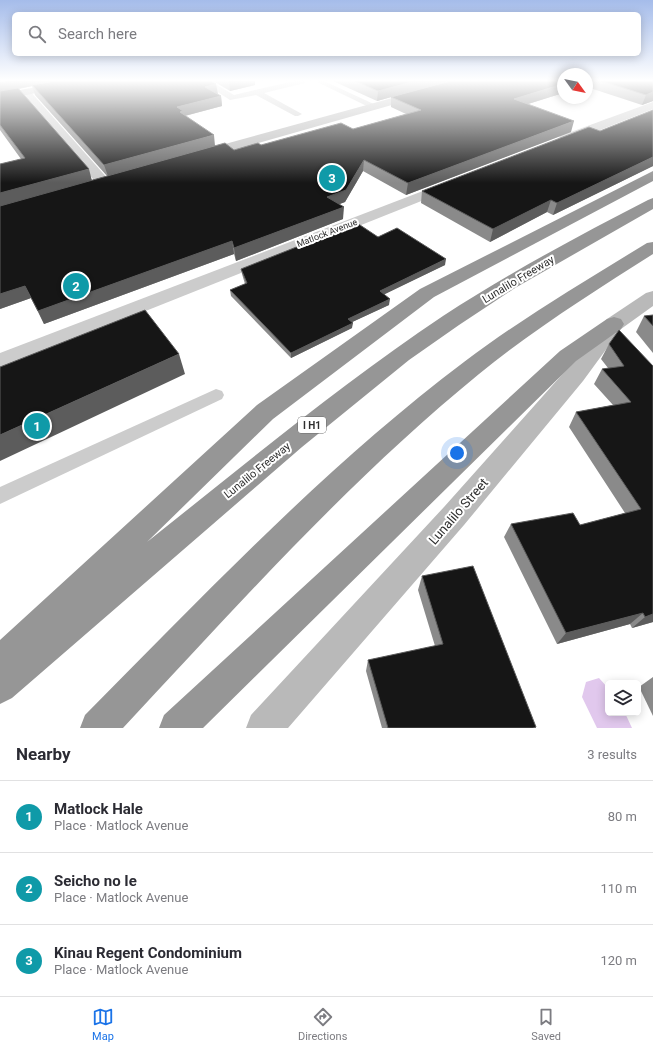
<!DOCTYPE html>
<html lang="en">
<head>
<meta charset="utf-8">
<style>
  :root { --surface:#fff; --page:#f2f2f3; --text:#2b2b33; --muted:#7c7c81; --line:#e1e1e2; --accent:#1a73e8 }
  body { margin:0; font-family:Roboto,sans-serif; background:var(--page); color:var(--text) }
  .controls { position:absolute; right:12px; bottom:12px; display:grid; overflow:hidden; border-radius:6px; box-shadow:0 2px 10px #0003 }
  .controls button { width:36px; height:36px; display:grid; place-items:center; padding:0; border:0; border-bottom:1px solid var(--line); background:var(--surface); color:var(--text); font:20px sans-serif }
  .compass { position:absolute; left:557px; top:68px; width:36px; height:36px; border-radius:50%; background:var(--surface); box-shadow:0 2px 10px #0003; rotate:123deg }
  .you { position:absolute; left:457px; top:453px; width:14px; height:14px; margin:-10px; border:3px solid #fff; border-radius:50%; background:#1a73e8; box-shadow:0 0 0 6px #1a73e833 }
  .badge { display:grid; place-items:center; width:26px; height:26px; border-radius:50%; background:var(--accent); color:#fff; font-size:13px; font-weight:700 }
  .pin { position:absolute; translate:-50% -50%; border:2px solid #fff; box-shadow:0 1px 4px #0006 }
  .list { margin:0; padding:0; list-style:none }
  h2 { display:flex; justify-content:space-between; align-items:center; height:52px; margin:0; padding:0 16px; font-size:17px }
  h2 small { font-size:13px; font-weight:400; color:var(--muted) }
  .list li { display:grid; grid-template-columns:26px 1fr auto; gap:12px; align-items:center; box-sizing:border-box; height:72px; padding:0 16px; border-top:1px solid var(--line) }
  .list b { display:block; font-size:15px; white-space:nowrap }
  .list p { margin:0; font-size:13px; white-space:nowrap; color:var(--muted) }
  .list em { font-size:13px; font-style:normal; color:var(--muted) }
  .icon { flex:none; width:22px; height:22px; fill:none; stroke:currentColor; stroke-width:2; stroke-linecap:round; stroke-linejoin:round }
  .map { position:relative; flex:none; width:653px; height:728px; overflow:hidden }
  .search { position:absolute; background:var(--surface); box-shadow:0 2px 10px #0003; left:12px; right:12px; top:12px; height:44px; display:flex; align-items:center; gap:10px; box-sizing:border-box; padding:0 14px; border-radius:6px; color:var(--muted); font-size:15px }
  .sheet { height:268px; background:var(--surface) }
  nav { display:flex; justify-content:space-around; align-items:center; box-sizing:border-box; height:56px; border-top:1px solid var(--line); background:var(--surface); font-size:11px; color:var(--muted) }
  nav a { display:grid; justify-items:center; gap:2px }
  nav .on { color:var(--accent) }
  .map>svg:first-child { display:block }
</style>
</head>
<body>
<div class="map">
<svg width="653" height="728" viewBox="0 0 653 728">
  <rect width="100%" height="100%" fill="#fff"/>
  <path fill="#e1c8ed" d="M599,678L608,688V713H625L632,728H597L582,697L586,682Z"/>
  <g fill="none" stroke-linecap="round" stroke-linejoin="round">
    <g fill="#ccc" fill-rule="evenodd">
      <path d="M201,81H210L234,95L294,81H305V83L264,93L302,114L298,116H295L256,95L230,100Z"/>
      <path d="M315,81H324L378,106L377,108H371Z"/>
      <path d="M216,389L222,391L224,395L222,399L0,504V487Z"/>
    </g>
    <g fill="#ccc" fill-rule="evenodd">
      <path d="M25,89L29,90L109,180L111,183L109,186L104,187L99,186L21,94L20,92L21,90Z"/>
      <path d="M653,102V109L570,142H560L559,139L560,136Z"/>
      <path d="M449,181L454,182L456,185L454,188L0,369V353Z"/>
    </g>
    <g fill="#b9b9b9" fill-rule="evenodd">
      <path d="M454,81H470L469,83L206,158H196L194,155L196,152Z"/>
      <path d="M653,291V306L621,329L583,381L464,525L288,728H246L251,715L444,507L567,369L607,319L646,293Z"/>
    </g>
    <path fill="#a7a7a7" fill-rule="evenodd" d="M68,81H88L83,84L0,100V94Z"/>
    <g fill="#969696" fill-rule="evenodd">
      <path d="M653,171V181L434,297L273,419L147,542C244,465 340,385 443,316C509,273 578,236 648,200L653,198V209L515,288L459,325L409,360L302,447L12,698L0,704V640L257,405L420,289Z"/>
      <path d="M653,242V254C593,292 533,330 479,374C349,480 237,606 123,728H80L85,715C206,593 326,466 464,362C522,318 585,281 647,243Z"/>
      <path d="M614,317L621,319L624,324L621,329L576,361L203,728H159L164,715L560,351L607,319Z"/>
    </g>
  </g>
  <g fill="#8a8a8a" fill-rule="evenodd">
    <path d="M0,81L218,94H217L221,96L222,106L185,116L215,146L234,150L353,129L406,114L391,107V97L563,93L528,104L571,132L406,195L363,171L345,202L339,204L343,219L236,261L234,254L44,324L31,298L0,309V164L21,159L0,130ZM32,86L35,95L107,176L92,180L19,89Z"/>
    <path d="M213,81H255V85L230,91Z"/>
    <path d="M333,81H449L377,101Z"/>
    <path d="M587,81H653V101L642,105L587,87Z"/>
    <path d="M653,110V166L553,215L547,212L490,242L421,203L422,191L600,131Z"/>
    <path d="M378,237L445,265L384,294L389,305L352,322V328L291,358L231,296L230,290L245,284L242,274L241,269Z"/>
    <path d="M653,315V353L636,332L644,316Z"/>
    <path d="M609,344L653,366V622L632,628L630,624L557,644L504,537L511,524L580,525L625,513L569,427L576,412L613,405L594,384L602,369L608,368L601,359Z"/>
    <path d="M422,576L536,727V728H382L366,671L368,660L435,646L418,590Z"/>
    <path d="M653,677V716L639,687Z"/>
  </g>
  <g fill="#5c5c5c">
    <path d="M7,81H61L32,85V86L0,92V82Z"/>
    <path d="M229,81H255V85L230,91Z"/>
    <path d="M416,81H449L377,101L378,91Z"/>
    <path d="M216,84L218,94L207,96L205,87Z"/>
    <path d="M563,84V93L512,109L514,99Z"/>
    <path d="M653,92V101L642,105L646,95Z"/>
    <path d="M221,96L222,106L184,116L177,107Z"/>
    <path d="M574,121L571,132L406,195L408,183Z"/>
    <path d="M214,135L215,146L108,176L104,165Z"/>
    <path d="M653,157V166L553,215L557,203Z"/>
    <path d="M364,160L363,171L345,202L327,209V197Z"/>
    <path d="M89,169L92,181L0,206V193Z"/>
    <path d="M551,200L547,212L490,242L493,229Z"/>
    <path d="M344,207L343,219L236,261L234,248Z"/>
    <path d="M232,241L234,254L44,324L38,311Z"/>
    <path d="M446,259L445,265L379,297L380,291Z"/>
    <path d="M25,286L31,298L0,309V294Z"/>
    <path d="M390,299L389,305L348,324V319Z"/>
    <path d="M353,323L352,328L291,358V353Z"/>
    <path d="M179,354L185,374L0,461V435Z"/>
    <path d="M643,613L630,624L557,644L566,633Z"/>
    <path d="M653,614V622L632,628L645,617Z"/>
  </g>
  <g fill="#161616" stroke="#5c5c5c">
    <path d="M54,81H211L216,84L205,87L221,96L177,107L183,111L180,112L214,135L104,165L32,85Z"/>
    <path d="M355,81H416L378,91Z"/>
    <path d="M450,81H563V84L514,99L574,121L408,183L364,160L346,190L327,197L344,207L234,248L232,241L38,311L25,286L0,294V206L225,143L234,150L258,143L261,145L341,123L353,129L421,110L391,97Z"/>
    <path d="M601,81H653V92L646,95Z"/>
    <path d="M18,88L89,169L0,193V164L25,158L0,125V91Z"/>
    <path d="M653,110V157L557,203L551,200L493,229L422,191L589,127L600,131Z"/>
    <path d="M357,223L378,237L397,228L446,259L380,291L390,299L348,319L353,323L291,353L230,290L247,283L241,269Z"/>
    <path d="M145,310L179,354L0,435V367Z"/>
    <path d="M653,315V326L644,316Z"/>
    <path d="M619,330L653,366V614L645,617L643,613L566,633L511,524L573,513L580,525L641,509L576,412L631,402L602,369L624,366L609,344Z"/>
    <path d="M473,566L536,727L533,728H388L368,660L443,644L422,576Z"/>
  </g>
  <linearGradient id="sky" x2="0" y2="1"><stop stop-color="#a5bcea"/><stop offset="0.44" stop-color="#fff"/><stop offset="1" stop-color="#fff" stop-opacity="0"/></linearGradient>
  <rect width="653" height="183" fill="url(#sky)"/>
  <g text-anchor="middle" stroke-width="4" stroke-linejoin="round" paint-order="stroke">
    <g font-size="9" fill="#2f2f2f" stroke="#fff">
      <text transform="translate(327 233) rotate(-21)" y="3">Matlock Avenue</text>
    </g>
    <rect fill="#fff" stroke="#6d6d6d" stroke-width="1" x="298" y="417" width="28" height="16" rx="3"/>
    <g font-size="10" font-weight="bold" fill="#2f2f2f">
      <text x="312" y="429">I H1</text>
    </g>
    <g font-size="11" fill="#2f2f2f" stroke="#fff">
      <text transform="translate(518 279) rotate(-31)" y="4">Lunalilo Freeway</text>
      <text transform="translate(257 470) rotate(-39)" y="4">Lunalilo Freeway</text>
    </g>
    <g font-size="13" fill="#2f2f2f" stroke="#fff">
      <text transform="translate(458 511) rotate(-49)" y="5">Lunalilo Street</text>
    </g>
  </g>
</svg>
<div class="controls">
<button><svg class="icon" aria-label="layers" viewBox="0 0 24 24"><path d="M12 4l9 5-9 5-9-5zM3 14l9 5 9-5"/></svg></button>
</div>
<svg class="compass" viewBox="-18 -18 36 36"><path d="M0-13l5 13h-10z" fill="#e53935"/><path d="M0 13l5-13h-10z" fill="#7c7c81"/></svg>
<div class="you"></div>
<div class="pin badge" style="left:37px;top:426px;background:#0f9aa8">1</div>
<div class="pin badge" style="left:76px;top:286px;background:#0f9aa8">2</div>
<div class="pin badge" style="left:332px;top:178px;background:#0f9aa8">3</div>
<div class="search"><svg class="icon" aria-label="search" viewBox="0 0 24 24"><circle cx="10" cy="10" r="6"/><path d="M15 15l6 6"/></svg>Search here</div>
</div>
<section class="sheet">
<h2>Nearby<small>3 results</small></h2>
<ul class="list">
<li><span class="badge" style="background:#0f9aa8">1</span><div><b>Matlock Hale</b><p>Place · Matlock Avenue</p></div><em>80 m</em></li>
<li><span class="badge" style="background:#0f9aa8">2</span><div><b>Seicho no Ie</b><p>Place · Matlock Avenue</p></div><em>110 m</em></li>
<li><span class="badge" style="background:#0f9aa8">3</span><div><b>Kinau Regent Condominium</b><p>Place · Matlock Avenue</p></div><em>120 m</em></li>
</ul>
</section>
<nav>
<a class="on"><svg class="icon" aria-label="map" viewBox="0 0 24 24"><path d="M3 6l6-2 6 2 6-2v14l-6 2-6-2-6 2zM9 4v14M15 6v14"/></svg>Map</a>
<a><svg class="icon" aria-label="directions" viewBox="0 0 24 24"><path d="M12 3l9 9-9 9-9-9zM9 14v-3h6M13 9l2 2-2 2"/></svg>Directions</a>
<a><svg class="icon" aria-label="saved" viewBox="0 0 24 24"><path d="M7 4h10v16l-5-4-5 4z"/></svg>Saved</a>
</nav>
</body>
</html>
